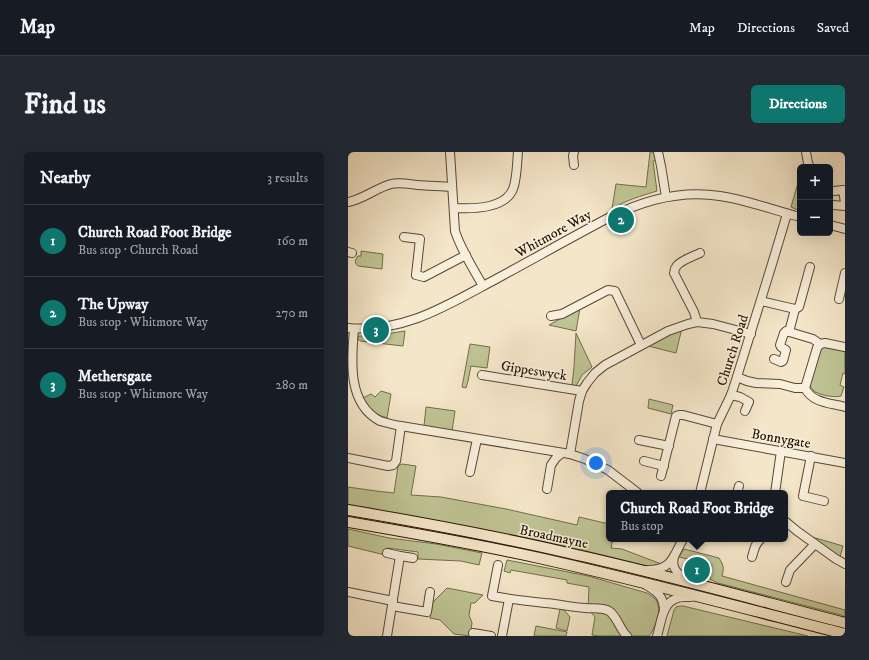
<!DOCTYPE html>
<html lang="en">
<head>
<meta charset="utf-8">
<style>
  :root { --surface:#171b24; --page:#242831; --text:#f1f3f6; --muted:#9ea1a6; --line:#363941; --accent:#0f766e }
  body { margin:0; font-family:"IM FELL DW Pica",serif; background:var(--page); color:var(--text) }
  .controls { position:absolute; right:12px; top:12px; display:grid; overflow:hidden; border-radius:6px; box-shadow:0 4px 16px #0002 }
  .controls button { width:36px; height:36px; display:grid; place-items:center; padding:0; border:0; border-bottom:1px solid var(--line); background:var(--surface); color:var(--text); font:20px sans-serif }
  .you { position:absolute; left:248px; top:311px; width:14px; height:14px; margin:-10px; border:3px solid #fff; border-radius:50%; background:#1a73e8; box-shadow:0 0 0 6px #1a73e833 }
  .badge { display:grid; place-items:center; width:26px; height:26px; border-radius:50%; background:var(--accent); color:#fff; font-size:13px; font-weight:700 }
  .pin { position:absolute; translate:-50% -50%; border:2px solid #fff; box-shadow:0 1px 4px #0006 }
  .popup { position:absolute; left:258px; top:338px; width:182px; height:52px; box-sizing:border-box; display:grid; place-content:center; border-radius:6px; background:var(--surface); filter:drop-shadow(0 1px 3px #0005); font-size:13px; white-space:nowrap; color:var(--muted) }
  .popup b { font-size:15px; color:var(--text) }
  .popup::after { content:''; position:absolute; left:50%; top:100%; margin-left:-8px; border:8px solid transparent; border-top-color:var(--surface) }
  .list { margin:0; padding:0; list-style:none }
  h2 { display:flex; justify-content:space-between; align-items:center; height:52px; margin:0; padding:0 16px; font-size:17px }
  h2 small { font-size:13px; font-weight:400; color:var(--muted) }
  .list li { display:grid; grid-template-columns:26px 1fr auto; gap:12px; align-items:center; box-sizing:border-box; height:72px; padding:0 16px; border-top:1px solid var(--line) }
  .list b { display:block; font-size:15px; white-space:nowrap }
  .list p { margin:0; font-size:13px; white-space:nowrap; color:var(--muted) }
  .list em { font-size:13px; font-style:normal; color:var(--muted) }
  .map { position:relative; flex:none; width:497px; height:484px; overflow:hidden; border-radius:6px }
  header { display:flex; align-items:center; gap:24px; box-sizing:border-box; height:56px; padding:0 20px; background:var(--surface); border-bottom:1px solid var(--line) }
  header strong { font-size:19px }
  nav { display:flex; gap:22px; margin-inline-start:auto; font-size:14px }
  .intro { display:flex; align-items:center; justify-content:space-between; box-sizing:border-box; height:96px; padding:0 24px }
  h1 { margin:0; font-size:28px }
  .button { padding:10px 18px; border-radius:6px; background:var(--accent); color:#fff; font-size:14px; font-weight:700 }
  main { display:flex; gap:24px; padding:0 24px }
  aside { flex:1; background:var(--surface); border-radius:6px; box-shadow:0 4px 16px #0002 }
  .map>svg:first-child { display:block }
</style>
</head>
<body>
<header>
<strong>Map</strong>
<nav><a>Map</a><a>Directions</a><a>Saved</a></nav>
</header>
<div class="intro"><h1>Find us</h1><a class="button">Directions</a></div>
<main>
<aside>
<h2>Nearby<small>3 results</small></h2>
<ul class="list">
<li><span class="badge">1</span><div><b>Church Road Foot Bridge</b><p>Bus stop · Church Road</p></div><em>160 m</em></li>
<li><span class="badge">2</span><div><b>The Upway</b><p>Bus stop · Whitmore Way</p></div><em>270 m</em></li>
<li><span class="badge">3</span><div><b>Methersgate</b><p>Bus stop · Whitmore Way</p></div><em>280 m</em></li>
</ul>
</aside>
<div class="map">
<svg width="497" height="484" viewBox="0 0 497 484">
  <rect width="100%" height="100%" fill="#f4e6c9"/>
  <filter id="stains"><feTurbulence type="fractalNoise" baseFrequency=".005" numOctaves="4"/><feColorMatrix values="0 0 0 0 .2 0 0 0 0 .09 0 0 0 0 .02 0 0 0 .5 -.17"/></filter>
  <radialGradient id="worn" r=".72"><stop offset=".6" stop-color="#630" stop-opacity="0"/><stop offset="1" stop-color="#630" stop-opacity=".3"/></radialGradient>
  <g fill="#bfc494" stroke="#726c4a">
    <path d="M302,0H306L309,8L305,9L309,39C293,44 278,48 264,57L268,32L298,35Z"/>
    <path d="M452,24V59L443,55Z"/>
    <path d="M13,99L35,102L34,117L10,114C7,112 7,110 8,107L10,104H13Z"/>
    <path d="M232,156L228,179L201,173Z"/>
    <path d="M334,176L328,201L300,194Z"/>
    <path d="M57,179L55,194L12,189L10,187V185L11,184H25Z"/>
    <path d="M228,181L244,215L234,223L228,234L224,233L226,215Z"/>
    <path d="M122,192L142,195L139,216L123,214L120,229L118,236L114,235Z"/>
    <path d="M476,195L497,199V222L495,221L492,233L496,235L493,244C487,246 469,243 465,238C463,236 463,235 462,232L472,198Z"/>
    <path d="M33,239L43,242L39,266C26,262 21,257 13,247L23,242L27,245Z"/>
    <path d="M301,247L325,253L323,262L300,256Z"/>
    <path d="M78,255L107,259L104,279L76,274Z"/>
    <path d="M54,312L68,314L63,343L93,345L158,357L229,373L231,365L261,372V387H265L263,396L274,397L316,413L303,415L234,398L199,393L0,357V335L28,339L46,341L50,314Z"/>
    <path d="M0,377L41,386L88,392L134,401L131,413L113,409L70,407V400L39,396L37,403L0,394Z"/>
    <path d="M457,383L495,394L492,405Z"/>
    <path d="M336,397L371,406C376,414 376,416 374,424L497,458V465L493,463L370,431L362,427L364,413L331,405Z"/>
    <path d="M159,408L240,424L299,441C304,444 309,447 310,453C313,461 306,478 301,484H251L244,483L247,465L240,457L241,435L219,431V428L163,418L162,421L156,419Z"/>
    <path d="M99,436L135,443L127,451H123L121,463L124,471L122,484L106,482L92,468L82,466L85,450Z"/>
    <path d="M332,454H335L460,484H319L326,458L328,455Z"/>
    <path d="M212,457L216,458L222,465L219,479L208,476Z"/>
    <path d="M188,474L219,480L218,484H186Z"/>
  </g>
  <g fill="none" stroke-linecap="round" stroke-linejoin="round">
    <g stroke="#5a4832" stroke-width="10">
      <g id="minor">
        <path d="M102,0L107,79C113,98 125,116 135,134"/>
        <path d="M226,0L225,4L226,13"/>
        <path d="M310,0L313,14L318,45"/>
        <path d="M458,0L460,11L462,15"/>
        <path d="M486,39L495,38L497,51"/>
        <path d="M0,50C16,47 28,36 43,32C51,30 61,32 70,33C82,34 93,34 104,35"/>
        <path d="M485,53L497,54"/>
        <path d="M106,56C124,57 157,57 165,37C169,27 169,11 170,0"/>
        <path d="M482,73L497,77"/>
        <path d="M56,85L72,87L68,123L76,125L118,103"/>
        <path d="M0,100L4,101"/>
        <path d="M491,147L497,121"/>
        <path d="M413,149L447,157L451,155L462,115"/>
        <path d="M203,164L214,162L260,138L267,139L293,193"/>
        <path d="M349,170L346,160L326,121C327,119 326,117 328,115C331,109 346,104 352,101"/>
        <path d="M0,176C58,181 101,152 150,126C187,106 224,85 262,65C296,48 334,38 372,44C399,48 425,58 452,65"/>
        <path d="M6,177C3,211 0,252 32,269C39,271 46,273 53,274L222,302L237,307L260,318L290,341"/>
        <path d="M441,180L447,157"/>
        <path d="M472,192L477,191L497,195"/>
        <path d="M426,207L433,210L435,209L438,198L433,195L432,193L436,181L438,179L465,187L472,192L469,196L457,236C464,251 483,251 497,255"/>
        <path d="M134,223L234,239"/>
        <path d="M389,225L399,229L408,231L432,232L447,236H457"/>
        <path d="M383,243L392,245L401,250L397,259"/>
        <path d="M365,287L497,311"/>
        <path d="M291,288L321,294"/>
        <path d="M222,302L231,249L234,239L239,231L247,221L257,213L320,179L340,172L349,170L365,172L403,182"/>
        <path d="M463,304L455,344L476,349"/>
        <path d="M0,306L40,314L45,313L48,309L53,274"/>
        <path d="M296,309L316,314"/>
        <path d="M122,320L129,287"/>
        <path d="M313,324L328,264L331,263H335L369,272"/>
        <path d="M199,337L203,313L208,306L214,301"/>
        <path d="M352,341L369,272L383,243L388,228L424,112L439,62"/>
        <path d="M389,341L391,334"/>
        <path d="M427,341L433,299"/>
        <path d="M437,369L449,379L488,407L497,412"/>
        <path d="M39,401L52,404L65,406"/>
        <path d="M326,405C323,416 329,422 339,427"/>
        <path d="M404,405C406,398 407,391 413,387"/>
        <path d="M150,413L144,444C162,447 179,449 197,451C210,452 223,455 237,456C245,457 254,455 261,459C269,464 272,478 279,484"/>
        <path d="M300,418C324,418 325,405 335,387"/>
        <path d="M438,430L442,418L467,392"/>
        <path d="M298,433C310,440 316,445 316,459"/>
        <path d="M0,440L45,449"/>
        <path d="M44,454L79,460L82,440"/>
        <path d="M125,481L143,484"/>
        <path d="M39,484L52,404"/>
        <path d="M154,484L161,447"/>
        <path d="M309,484C313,472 314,452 327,447C332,444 337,445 343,445"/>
      </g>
    </g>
    <g stroke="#261400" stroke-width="12">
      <g id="major">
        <path d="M0,358C77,371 153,385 229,403C319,423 408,448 497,471"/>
        <path d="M0,370C64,381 128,392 191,406C294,429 395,456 497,482"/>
      </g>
    </g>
    <use href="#minor" stroke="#f8efdc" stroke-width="8"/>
    <use href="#major" stroke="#f4e6c9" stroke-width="10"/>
  </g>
  <g text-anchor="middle" stroke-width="3" stroke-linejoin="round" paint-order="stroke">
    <g font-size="14" fill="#261400" stroke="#f8efdc">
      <text transform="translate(205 81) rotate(-29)" y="5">Whitmore Way</text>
      <text transform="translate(384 198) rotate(-72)" y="5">Church Road</text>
      <text transform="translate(186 218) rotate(9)" y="5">Gippeswyck</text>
      <text transform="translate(433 286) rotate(10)" y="5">Bonnygate</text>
      <text transform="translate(206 384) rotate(12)" y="5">Broadmayne</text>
    </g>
  </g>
  <rect width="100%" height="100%" filter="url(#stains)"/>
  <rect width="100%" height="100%" fill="url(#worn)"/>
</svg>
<div class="controls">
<button>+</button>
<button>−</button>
</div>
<div class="you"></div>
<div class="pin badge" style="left:349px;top:418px">1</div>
<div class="popup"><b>Church Road Foot Bridge</b>Bus stop</div>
<div class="pin badge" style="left:273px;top:68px">2</div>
<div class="pin badge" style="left:28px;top:178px">3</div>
</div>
</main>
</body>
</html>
